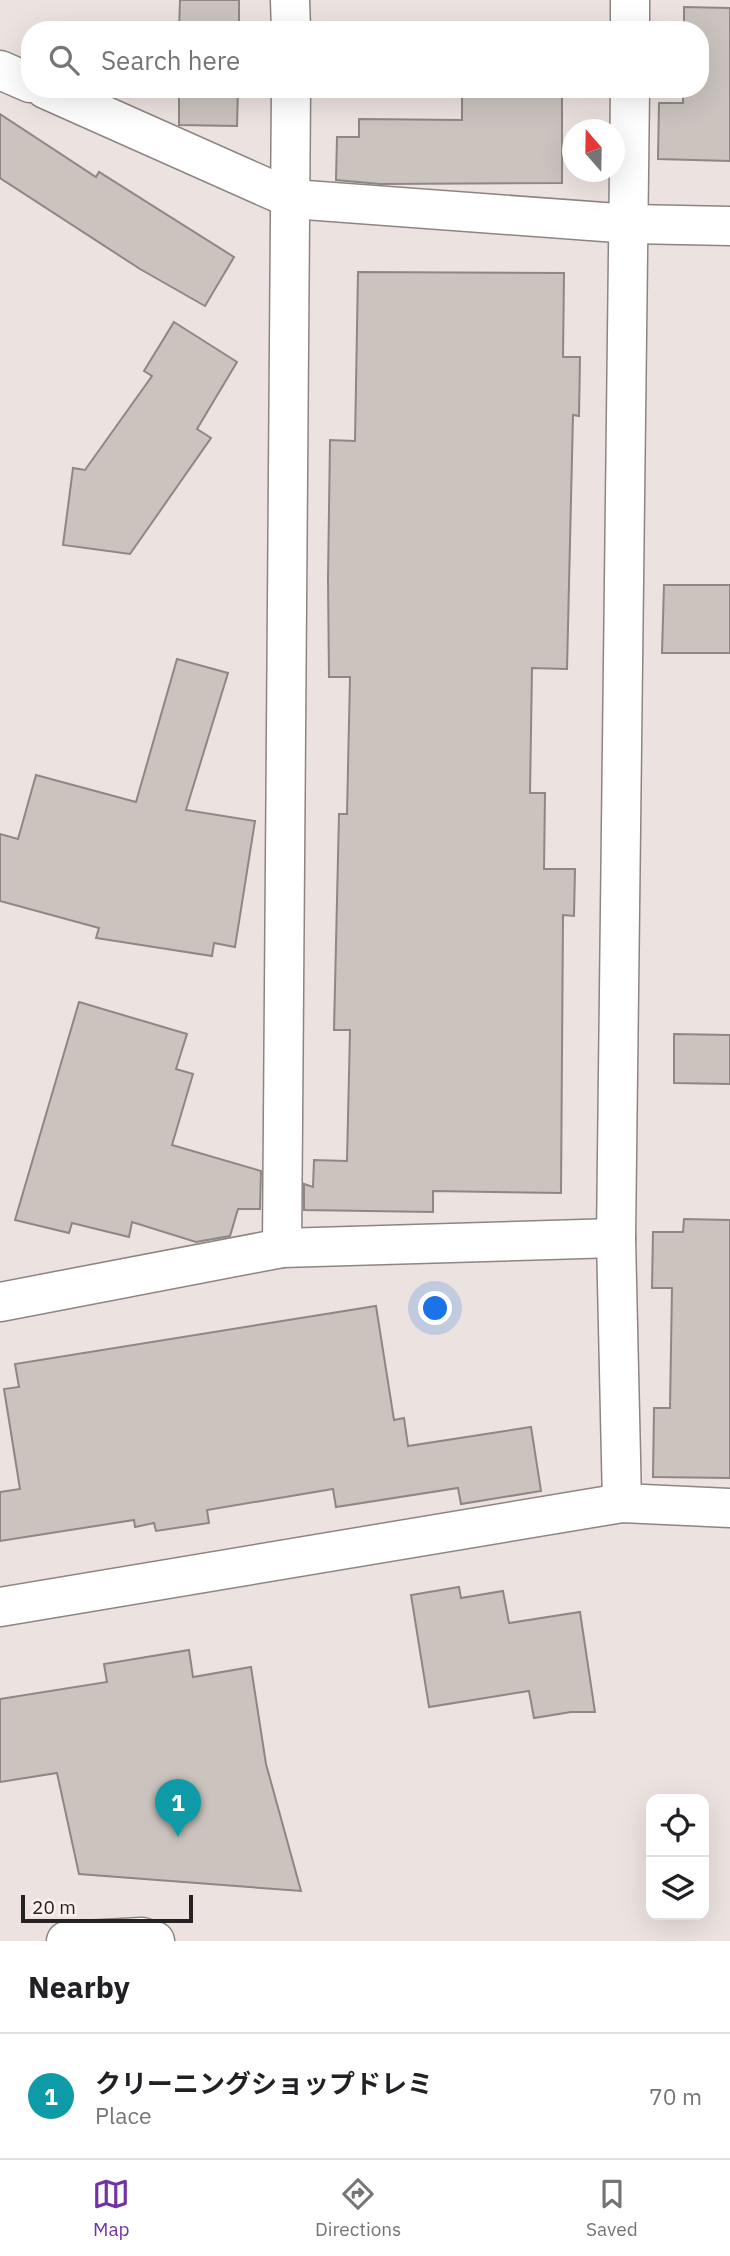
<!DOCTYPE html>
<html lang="en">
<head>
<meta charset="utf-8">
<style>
  :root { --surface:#fff; --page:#f2f2f2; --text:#202124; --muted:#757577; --line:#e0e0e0; --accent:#7431a5 }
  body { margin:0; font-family:"IBM Plex Sans","Noto Sans JP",sans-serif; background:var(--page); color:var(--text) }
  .controls { position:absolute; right:21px; bottom:21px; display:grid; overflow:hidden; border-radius:14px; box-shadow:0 7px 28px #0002 }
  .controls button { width:63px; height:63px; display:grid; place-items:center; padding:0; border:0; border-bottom:2px solid var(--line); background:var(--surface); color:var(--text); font:35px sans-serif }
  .compass { position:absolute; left:562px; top:119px; width:63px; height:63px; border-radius:50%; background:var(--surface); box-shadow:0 7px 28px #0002; rotate:340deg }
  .scale { position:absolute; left:21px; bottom:18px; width:172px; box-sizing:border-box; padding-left:7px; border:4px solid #262322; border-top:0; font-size:19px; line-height:24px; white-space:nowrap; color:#262322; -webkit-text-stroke:5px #f9f0ec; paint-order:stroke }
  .you { position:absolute; left:436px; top:1309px; width:24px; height:24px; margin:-18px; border:5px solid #fff; border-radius:50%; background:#1a73e8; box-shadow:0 0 0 10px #1a73e833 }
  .badge { display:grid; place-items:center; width:46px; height:46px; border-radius:50%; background:var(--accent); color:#fff; font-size:23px; font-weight:700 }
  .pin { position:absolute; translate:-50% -58px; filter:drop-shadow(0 2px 4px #0008) }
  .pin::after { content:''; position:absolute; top:37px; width:24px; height:21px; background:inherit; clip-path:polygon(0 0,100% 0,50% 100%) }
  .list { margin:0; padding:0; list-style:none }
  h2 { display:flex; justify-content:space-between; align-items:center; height:91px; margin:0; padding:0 28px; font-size:30px }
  h2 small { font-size:23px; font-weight:400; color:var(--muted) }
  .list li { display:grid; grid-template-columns:46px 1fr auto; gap:21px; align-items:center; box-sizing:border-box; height:126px; padding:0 28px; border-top:2px solid var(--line) }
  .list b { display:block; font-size:26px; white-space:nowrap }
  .list p { margin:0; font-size:23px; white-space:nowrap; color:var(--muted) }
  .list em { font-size:23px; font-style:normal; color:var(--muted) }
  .icon { flex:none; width:38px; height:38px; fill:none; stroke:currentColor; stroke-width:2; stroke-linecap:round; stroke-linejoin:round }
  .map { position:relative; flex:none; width:730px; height:1941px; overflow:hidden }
  .search { position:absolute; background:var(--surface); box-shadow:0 7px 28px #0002; left:21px; right:21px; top:21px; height:77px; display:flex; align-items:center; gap:18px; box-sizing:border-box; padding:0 24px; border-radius:28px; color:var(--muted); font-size:26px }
  .sheet { height:217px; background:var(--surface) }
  nav { display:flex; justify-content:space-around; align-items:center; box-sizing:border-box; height:98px; border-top:2px solid var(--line); background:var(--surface); font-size:19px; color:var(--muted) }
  nav a { display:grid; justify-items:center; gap:4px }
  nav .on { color:var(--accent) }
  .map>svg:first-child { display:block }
</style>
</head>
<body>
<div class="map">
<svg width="730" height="1941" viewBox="0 0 730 1941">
  <rect width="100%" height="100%" fill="#ece2df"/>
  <g fill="#cbc3be" stroke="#8f8783" stroke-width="2">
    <path d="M180,0H239V30H179Z"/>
    <path d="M684,7L730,8V161L658,159L659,103H683V89H700V30H684Z"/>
    <path d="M463,22L563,24V30H462Z"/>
    <path d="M179,89H238L237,126L179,125Z"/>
    <path d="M462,89H562V183L380,184L336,180L337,137H359V119L462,120Z"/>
    <path d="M0,114L96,177L99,172L234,257L205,306L140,269L0,178Z"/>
    <path d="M358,272L564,273L563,357H580L579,416L573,415L567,669L532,668L530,793H545L544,869H575L574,916L563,915L561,1193L433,1191V1212L304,1210V1184L313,1187L314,1160L347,1161L350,1030H334L339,814H347L350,677H329L328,579L330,440L355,441Z"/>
    <path d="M174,322L237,362L197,429L211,438L130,554L63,545L73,468L85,470L152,376L144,371Z"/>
    <path d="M664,585H730V653H662Z"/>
    <path d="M177,659L228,673L186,810L255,821L235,947L214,943L212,956L96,938L99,928L0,901V834L18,839L36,775L136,802Z"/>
    <path d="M79,1002L187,1034L176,1069L193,1074L172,1145L261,1171L260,1209H238L230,1236L196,1242L132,1222L129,1237L72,1223L69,1233L15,1220Z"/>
    <path d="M674,1034L730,1035V1084L674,1083Z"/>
    <path d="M684,1219L730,1220V1478L653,1477L654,1408H670L672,1288H652L653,1232H683Z"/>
    <path d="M376,1306L394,1420L404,1418L408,1446L531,1427L541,1491L461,1504L458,1488L336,1507L333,1489L207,1510L209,1523L156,1531L154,1523L135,1527L134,1520L0,1541V1492L20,1489L4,1389L19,1387L15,1364Z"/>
    <path d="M459,1587L461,1598L503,1591L509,1623L580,1612L595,1712H571L534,1718L529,1691L429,1707L411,1595Z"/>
    <path d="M189,1650L193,1677L251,1667L266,1764L301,1891L79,1874L57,1773L0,1782V1699L107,1682L104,1664Z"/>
  </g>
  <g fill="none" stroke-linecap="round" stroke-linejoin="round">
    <g stroke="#8d8582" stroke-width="41">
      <g id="street">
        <path d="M290,0L291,30"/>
        <path d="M630,0V30"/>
        <path d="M0,70L30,83"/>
        <path d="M45,89L292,199L631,224L730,226"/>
        <path d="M282,1248L291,89"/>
        <path d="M0,1302L282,1248L616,1238"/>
        <path d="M622,1503L616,1238L630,89"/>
        <path d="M0,1607L622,1503L730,1508"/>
      </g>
    </g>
    <g stroke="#8d8582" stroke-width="41">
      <path id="secondary" d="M66,1941L142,1937L155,1941"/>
    </g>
    <use href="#street" stroke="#fff" stroke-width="38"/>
    <use href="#secondary" stroke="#fff" stroke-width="38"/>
  </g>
</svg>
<div class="controls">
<button><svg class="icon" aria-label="locate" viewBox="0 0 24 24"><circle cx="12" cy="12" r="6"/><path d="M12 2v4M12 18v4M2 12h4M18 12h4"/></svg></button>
<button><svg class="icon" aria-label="layers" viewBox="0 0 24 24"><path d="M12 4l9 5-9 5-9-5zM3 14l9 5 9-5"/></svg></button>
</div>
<svg class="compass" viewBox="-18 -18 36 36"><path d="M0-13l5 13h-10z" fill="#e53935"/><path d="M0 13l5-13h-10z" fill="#757577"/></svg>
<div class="scale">20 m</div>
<div class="you"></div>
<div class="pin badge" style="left:178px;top:1837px;background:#0f9aa8">1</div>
<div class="search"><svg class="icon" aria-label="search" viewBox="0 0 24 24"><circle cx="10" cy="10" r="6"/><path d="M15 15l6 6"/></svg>Search here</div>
</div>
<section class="sheet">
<h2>Nearby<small></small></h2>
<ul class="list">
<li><span class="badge" style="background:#0f9aa8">1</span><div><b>クリーニングショップドレミ</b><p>Place</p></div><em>70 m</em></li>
</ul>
</section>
<nav>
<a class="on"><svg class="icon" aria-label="map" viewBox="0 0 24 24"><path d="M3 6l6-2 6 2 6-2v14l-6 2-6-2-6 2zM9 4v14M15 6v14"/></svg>Map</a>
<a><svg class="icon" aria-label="directions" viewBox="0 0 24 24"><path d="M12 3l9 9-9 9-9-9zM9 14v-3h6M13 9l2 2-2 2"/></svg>Directions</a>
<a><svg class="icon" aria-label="saved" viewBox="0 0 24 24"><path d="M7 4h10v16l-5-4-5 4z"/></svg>Saved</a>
</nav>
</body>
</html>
